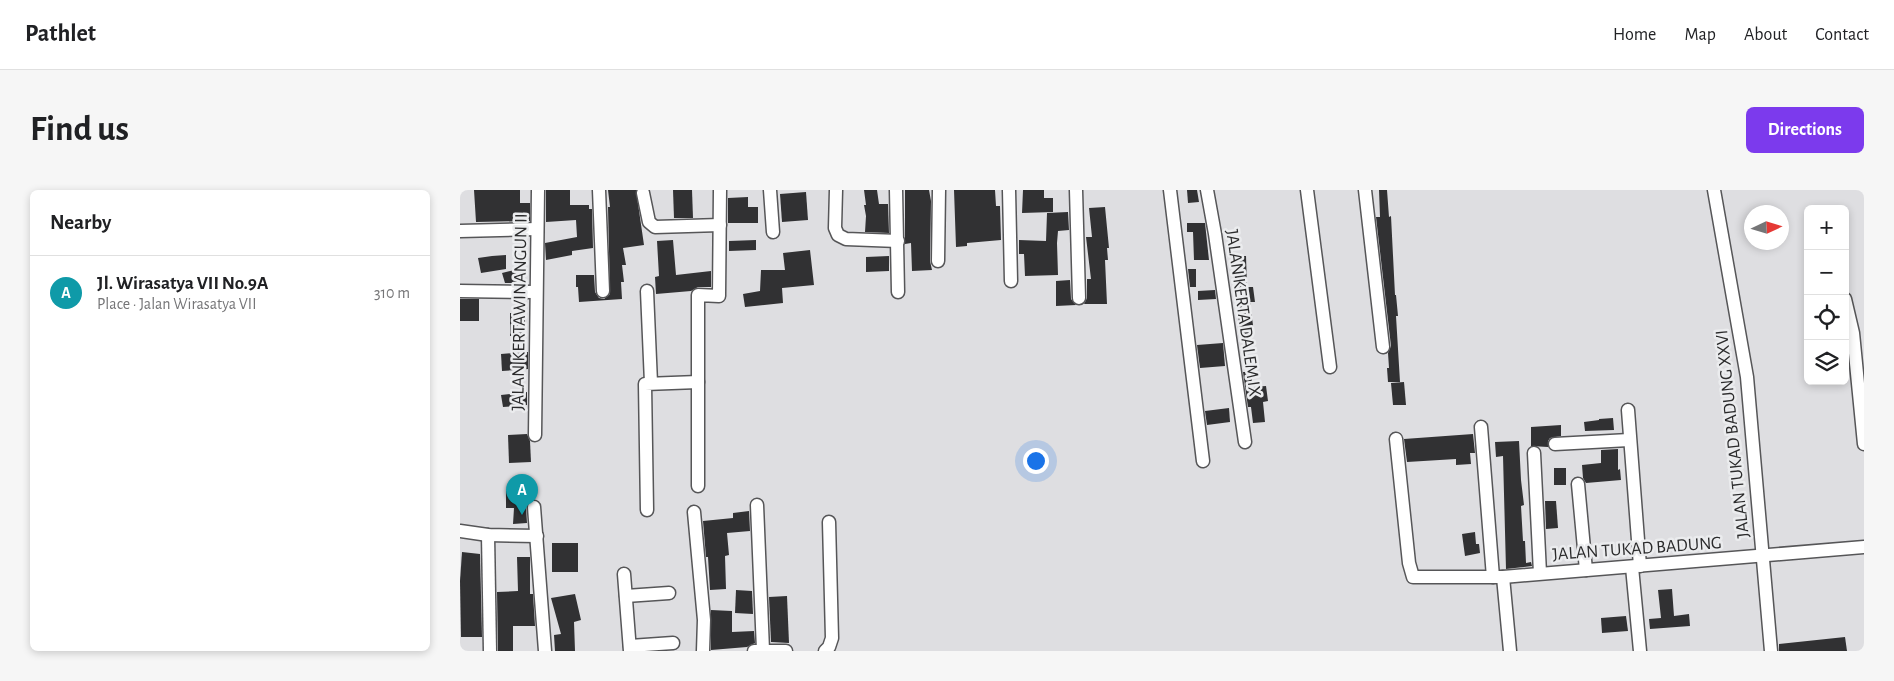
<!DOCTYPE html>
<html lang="en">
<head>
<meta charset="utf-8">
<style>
  :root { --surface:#fff; --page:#f6f6f6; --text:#202124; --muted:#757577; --line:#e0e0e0; --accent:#7c3aed }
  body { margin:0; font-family:"Alegreya Sans",sans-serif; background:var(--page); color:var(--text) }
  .controls { position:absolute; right:15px; top:15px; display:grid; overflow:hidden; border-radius:8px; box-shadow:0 2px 8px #0003 }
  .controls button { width:45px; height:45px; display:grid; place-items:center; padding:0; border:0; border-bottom:1px solid var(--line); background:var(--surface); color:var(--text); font:25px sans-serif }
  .compass { position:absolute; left:1284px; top:15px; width:45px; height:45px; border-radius:50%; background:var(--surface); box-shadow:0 2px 8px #0003; rotate:86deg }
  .you { position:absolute; left:575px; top:270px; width:18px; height:18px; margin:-12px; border:4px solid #fff; border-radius:50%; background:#1a73e8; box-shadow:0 0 0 8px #1a73e833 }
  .badge { display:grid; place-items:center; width:32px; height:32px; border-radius:50%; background:var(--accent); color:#fff; font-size:16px; font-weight:700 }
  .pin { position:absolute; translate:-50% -41px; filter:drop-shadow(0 1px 2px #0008) }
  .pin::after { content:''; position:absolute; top:26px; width:18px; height:15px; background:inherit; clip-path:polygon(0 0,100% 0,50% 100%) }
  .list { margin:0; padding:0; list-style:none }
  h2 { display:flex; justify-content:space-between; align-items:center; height:65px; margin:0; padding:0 20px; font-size:21px }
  h2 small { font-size:16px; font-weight:400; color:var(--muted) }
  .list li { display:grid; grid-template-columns:32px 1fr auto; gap:15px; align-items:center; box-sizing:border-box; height:75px; padding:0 20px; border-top:1px solid var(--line) }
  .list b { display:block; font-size:19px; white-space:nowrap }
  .list p { margin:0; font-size:16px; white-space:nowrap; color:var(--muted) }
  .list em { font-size:16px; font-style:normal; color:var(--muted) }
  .icon { flex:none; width:28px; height:28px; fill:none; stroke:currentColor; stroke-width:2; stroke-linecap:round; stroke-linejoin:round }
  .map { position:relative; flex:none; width:1404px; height:461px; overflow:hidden; border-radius:8px }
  header { display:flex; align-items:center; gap:30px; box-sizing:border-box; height:70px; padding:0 25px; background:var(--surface); border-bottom:1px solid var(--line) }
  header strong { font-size:24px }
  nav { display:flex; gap:28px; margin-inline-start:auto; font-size:18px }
  .intro { display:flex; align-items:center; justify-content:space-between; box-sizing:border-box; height:120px; padding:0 30px }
  h1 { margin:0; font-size:35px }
  .button { padding:12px 22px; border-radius:8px; background:var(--accent); color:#fff; font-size:18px; font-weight:700 }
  main { display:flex; gap:30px; padding:0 30px }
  aside { flex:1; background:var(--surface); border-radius:8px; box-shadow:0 2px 8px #0003 }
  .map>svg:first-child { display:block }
</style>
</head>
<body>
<header>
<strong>Pathlet</strong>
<nav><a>Home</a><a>Map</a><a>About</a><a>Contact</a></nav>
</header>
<div class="intro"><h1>Find us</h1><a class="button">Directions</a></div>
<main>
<aside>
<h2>Nearby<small></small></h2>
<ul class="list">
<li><span class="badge" style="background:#0f9aa8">A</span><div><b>Jl. Wirasatya VII No.9A</b><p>Place · Jalan Wirasatya VII</p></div><em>310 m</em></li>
</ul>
</aside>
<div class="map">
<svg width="1404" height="461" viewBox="0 0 1404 461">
  <rect width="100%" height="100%" fill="#dedee1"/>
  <g fill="#313133">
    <path d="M14,0H60V13H70V31L16,32Z"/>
    <path d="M86,0H110V15H129V19H132L133,58L112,61V65L86,70L85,53L117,47L116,30L86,32Z"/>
    <path d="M148,0H176L184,55L163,58L166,75H162L164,92H161L162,109L119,112L118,97H116V85H134L135,102L139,108L144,109L150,104L148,17H150Z"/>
    <path d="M213,0H232L233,28H214Z"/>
    <path d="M404,0H417L419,14H428L429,43L405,42L406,26L404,15H406Z"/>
    <path d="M445,0H469L471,11L470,71L472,80L452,81L451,53L445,54Z"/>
    <path d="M494,0H535L536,16H540L541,50L507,53V56L496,57Z"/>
    <path d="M563,0H584V8H593V22L562,23Z"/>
    <path d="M727,0H737L739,12L728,13Z"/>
    <path d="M919,0H927L929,27L931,26L935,105H936L938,126H936L940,192H928L927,178H929L928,163L931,156L916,27H920Z"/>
    <path d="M346,2L348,30L322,32L320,4Z"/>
    <path d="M288,7V17H298V33H268V8Z"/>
    <path d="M645,17L649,58H647L648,70H645L647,114H624L627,108V89H631L626,47H632L629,18Z"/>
    <path d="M608,22L609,40L598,41L597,53L598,85L565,86L564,64H559V50L586,51L587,23Z"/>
    <path d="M727,33H745L749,70H734L733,42H727Z"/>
    <path d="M213,50L216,85L251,81V97H238L231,101L196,104L195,87L199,86L197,51Z"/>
    <path d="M296,50V60L269,61V51Z"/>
    <path d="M350,60L354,95L322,98L323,113L285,117L283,104L300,101L301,80H325L323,63Z"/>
    <path d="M32,66L46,65V79L21,83L18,68Z"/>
    <path d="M429,66V81L406,82V67Z"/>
    <path d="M773,66H786L787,97H793L795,112H790L794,143L780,145Z"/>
    <path d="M59,79L62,93H45L42,83Z"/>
    <path d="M728,79H736V97H730Z"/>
    <path d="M610,90L611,109L616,115L596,116V91Z"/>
    <path d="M755,100L756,109L738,110V101Z"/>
    <rect x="0" y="109" width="19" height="22"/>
    <path d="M50,123L65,124V146H50Z"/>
    <path d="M763,153L765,176L740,178L737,155Z"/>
    <path d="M68,162V179L42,181L41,164Z"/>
    <path d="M783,182H792V197L806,196L808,211L803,212L805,232L793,233L791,217H788Z"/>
    <path d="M944,192L946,215H933L931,193Z"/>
    <path d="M67,202V215L43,217L41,205Z"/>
    <path d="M769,218L770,232L747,235L745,221Z"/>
    <path d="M1153,228L1154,240L1125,241L1124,232L1139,230V229Z"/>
    <path d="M1101,235V246L1090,248L1088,251V257L1071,256V237Z"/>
    <path d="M67,244L70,251L71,272L49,273L48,245Z"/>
    <path d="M1013,244L1015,263H1010L1011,274L996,275V269L947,272L944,249Z"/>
    <path d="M1059,251L1061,290L1064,315L1061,316L1063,351H1065L1066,373L1071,372L1072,376L1046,379L1043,266L1036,267L1035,252Z"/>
    <path d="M1158,259V280L1160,279L1161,290L1126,293L1123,288L1122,275L1141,273V260Z"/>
    <rect x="1094" y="278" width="12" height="17"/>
    <path d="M46,301H70V310L66,317L67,333L53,334L54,318H46Z"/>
    <path d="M1085,311H1096L1098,338L1086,339Z"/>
    <path d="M289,321L290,341L267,343L269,365L265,366L266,399L250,400L248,367H246L243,331L273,328V323Z"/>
    <path d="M1015,342L1016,354H1019L1020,363L1005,366L1002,344Z"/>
    <rect x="92" y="353" width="26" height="29"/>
    <path d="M2,362L20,364L22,447H1L0,391Z"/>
    <path d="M57,367H70V404H73L75,436H53V461H38L37,402L58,401Z"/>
    <path d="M1212,399L1214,426L1229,424L1230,436L1190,439L1189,429L1201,428L1198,400Z"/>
    <path d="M276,400L292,401L293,424L275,423Z"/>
    <path d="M115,404L121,430L114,432L115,461H95L94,445L101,444L91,408Z"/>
    <path d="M327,406L329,453L311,452L309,407Z"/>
    <path d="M251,420L272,421V442L294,441L295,453L287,457L251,460Z"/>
    <path d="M1166,426L1168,441L1142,443L1141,428Z"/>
    <path d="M1385,447L1387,461H1319V454Z"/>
  </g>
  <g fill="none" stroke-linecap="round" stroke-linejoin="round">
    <g stroke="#565658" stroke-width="15">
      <g id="minor">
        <path d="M139,0L143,101"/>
        <path d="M310,0L313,42"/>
        <path d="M376,0L375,38L378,45L386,49L438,51"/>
        <path d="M436,0L438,102"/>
        <path d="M549,0L551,91"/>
        <path d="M616,0L619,108"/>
        <path d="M710,0L743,271"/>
        <path d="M747,0L755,44L785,252"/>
        <path d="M847,0L870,177"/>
        <path d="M905,0L923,157"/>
        <path d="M1254,0L1287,187L1311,461"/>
        <path d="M183,3L189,32L195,37L260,35"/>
        <path d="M0,41L77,39"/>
        <path d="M478,71L479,0"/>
        <path d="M0,101L76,102"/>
        <path d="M187,101L191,193"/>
        <path d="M1385,109L1393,143L1404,254"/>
        <path d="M1168,220L1180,376"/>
        <path d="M1021,237L1033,387"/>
        <path d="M75,245L78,0"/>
        <path d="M936,249L949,373L953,387H1043L1404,357"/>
        <path d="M1095,254L1169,250"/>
        <path d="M1074,263L1080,383"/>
        <path d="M1118,294L1126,380"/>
        <path d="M238,296V105L259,106L260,0"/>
        <path d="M297,315L303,460"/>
        <path d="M74,317L85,461"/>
        <path d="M187,320L185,194L238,192"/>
        <path d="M234,322L244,430L243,461"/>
        <path d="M0,341L28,345L77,346"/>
        <path d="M28,345L30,461"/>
        <path d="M1172,377L1180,461"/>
        <path d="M164,384L170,461"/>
        <path d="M1043,387L1050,461"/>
        <path d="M166,406L209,403"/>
        <path d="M170,456L213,453"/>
        <path d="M294,461H326"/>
        <path d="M365,461L369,457L372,448L369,332"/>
      </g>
    </g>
    <use href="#minor" stroke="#fff" stroke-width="12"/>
  </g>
  <g text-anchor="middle" stroke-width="5" stroke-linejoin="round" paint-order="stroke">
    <g font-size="18" fill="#2b2b2c" stroke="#ebecee">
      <text transform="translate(59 122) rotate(-89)" y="6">JALAN KERTAWINANGUN II</text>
      <text transform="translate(784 123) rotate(82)" y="6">JALAN KERTA DALEM IX</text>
      <text transform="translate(1272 244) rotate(-96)" y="6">JALAN TUKAD BADUNG XXVI</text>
      <text transform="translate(1177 358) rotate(-4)" y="6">JALAN TUKAD BADUNG</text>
    </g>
  </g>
</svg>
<div class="controls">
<button>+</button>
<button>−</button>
<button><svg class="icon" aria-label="locate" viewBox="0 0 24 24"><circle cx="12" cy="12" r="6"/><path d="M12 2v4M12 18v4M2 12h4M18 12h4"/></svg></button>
<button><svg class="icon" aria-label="layers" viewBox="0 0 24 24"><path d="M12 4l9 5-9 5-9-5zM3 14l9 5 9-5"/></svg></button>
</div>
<svg class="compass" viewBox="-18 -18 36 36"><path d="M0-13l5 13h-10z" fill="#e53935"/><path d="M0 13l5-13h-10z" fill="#757577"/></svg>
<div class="you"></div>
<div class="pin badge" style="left:62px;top:325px;background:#0f9aa8">A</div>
</div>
</main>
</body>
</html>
